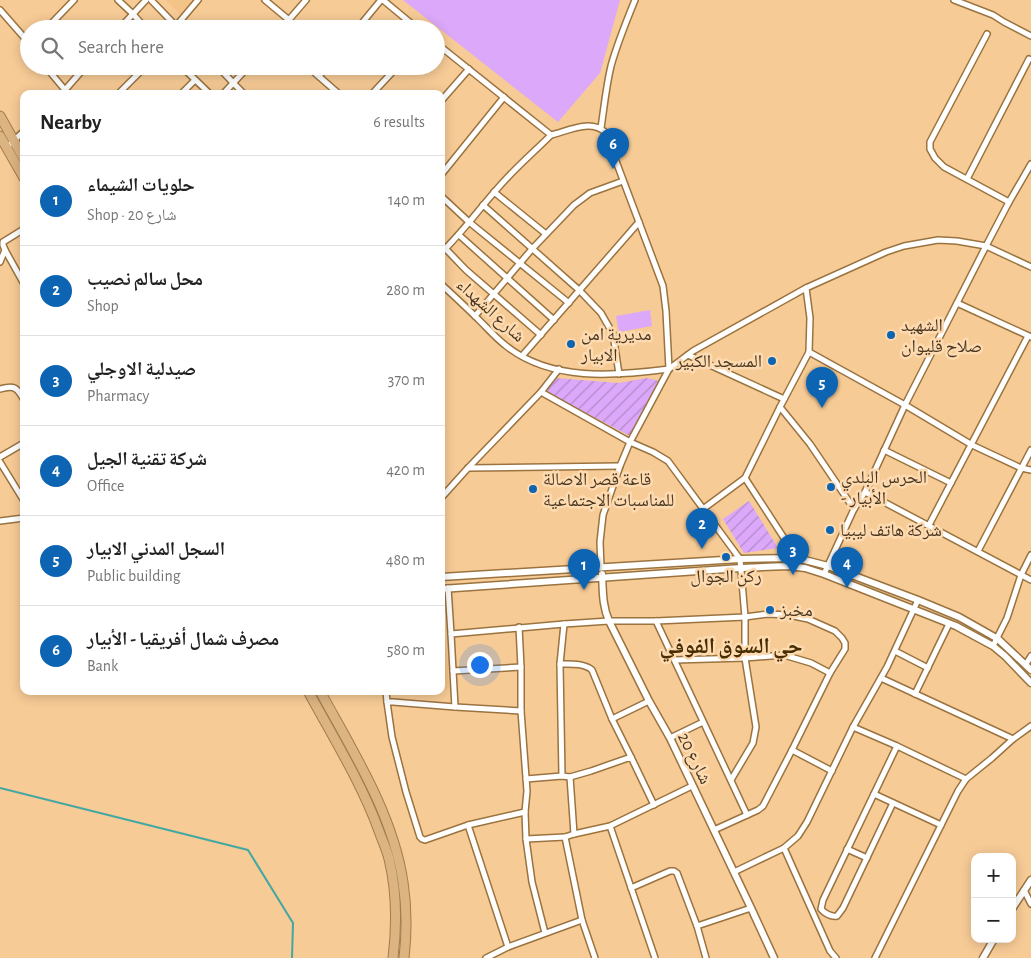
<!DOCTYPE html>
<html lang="en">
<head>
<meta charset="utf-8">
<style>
  :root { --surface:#fff; --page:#f2f2f2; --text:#222; --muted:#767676; --line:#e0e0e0; --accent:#0d64b2 }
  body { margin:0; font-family:"Alegreya Sans","Noto Naskh Arabic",sans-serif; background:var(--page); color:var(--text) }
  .controls { position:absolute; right:15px; bottom:15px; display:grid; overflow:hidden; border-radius:10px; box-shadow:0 2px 12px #0003 }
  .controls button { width:45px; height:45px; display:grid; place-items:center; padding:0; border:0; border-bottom:1px solid var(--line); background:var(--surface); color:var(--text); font:25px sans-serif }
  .you { position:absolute; left:479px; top:664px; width:18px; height:18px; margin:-12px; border:4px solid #fff; border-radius:50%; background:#1a73e8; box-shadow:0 0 0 8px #1a73e833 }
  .badge { display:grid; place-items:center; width:32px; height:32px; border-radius:50%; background:var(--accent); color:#fff; font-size:16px; font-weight:700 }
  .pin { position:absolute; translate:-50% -41px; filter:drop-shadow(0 1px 2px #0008) }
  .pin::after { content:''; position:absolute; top:26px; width:18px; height:15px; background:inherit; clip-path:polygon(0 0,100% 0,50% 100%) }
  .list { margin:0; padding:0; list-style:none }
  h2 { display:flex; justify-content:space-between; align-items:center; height:65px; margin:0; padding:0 20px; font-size:21px }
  h2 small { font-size:16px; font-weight:400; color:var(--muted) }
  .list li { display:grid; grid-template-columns:32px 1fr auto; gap:15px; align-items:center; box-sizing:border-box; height:90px; padding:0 20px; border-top:1px solid var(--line) }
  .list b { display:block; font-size:19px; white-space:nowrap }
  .list p { margin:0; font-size:16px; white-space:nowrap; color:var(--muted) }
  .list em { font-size:16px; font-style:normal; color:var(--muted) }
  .icon { flex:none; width:28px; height:28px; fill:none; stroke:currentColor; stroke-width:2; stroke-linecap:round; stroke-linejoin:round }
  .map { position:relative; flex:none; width:1031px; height:958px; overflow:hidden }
  .search { position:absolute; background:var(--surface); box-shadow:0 2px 12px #0003; left:20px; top:20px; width:425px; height:55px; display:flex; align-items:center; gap:12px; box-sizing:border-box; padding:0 18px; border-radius:28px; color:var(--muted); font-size:19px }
  .panel { position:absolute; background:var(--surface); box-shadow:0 2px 12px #0003; left:20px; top:90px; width:425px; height:605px; border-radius:10px }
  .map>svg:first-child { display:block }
</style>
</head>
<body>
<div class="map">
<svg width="1031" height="958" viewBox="0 0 1031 958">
  <defs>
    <pattern id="garden-furrows" width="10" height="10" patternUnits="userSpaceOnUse" patternTransform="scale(1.25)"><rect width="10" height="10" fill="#dba8fa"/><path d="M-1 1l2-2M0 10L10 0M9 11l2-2" fill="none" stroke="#b48aca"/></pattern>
  </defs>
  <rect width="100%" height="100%" fill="#f7cb96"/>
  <g fill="#f4c387">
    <path d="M166,0H193L181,15Z"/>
    <path d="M441,595H443L449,689L441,690Z"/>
  </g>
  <g fill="#dba8fa">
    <path d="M403,0H620L600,73L558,122Z"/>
    <path d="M650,310L652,326L619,332L616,316Z"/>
  </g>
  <g fill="url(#garden-furrows)">
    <path d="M555,378L619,383L647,378L659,381L630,436L550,394L547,390Z"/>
    <path d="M749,501L778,548L744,553L723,519Z"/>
  </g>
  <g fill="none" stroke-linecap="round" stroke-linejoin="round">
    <path stroke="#42a7a3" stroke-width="2" d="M0,788L248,850L293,923L292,958"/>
    <g stroke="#9a733f" stroke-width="8">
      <g id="minor">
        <path d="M118,0L133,14L146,29"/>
        <path d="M151,0L179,29"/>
        <path d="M265,0L289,20"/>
        <path d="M383,0L418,29"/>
        <path d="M954,0L993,15L1004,22L1031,36"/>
        <path d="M0,10L29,43"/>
        <path d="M176,26L198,0"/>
        <path d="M46,29L74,0"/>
        <path d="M119,29L146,0"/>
        <path d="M281,29L306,0"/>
        <path d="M357,29L381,0"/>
        <path d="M987,34L930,142V149L935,158L944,167L1009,202"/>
        <path d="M436,43L551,135C568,131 590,119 605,132L663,286L666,311L669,369"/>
        <path d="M45,66L65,90L86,66"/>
        <path d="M181,66L210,94"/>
        <path d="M217,66L244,94"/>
        <path d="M307,66L339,94"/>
        <path d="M319,76L327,66"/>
        <path d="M118,94L146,66"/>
        <path d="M181,94L195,80"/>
        <path d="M223,94L249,66"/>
        <path d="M372,94L398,66"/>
        <path d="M441,101L469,69"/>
        <path d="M601,128C604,108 606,87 611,66C617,44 626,22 635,0"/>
        <path d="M6,148L24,131"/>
        <path d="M441,175L504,97"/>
        <path d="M967,179L1029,59"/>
        <path d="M494,192L546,234"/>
        <path d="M441,196L469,222L569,303"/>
        <path d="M483,205L579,290L601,313L613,334L619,374"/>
        <path d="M459,235L554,320"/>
        <path d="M441,244L466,270L541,335"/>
        <path d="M5,250L24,284"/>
        <path d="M441,253C465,230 484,202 507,178C521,163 537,149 551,135"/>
        <path d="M0,262L5,250L3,245V242L24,229"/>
        <path d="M441,284C454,296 467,308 480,321C488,329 496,338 505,345C550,382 615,376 669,369"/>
        <path d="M957,303L1031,337"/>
        <path d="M475,316L532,249L574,205L590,193L623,181"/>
        <path d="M809,352L905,405L972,445L1021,468L1031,470"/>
        <path d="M688,355L784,399"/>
        <path d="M522,356L639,222"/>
        <path d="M559,369L541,392L630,442L653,452L668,461L740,559L745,617V658L756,727L753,743L731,780"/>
        <path d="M0,389C14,385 17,387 24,400"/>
        <path d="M780,407L810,444L854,509"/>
        <path d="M884,450L951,483"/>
        <path d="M0,457L24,443"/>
        <path d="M0,462L24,501"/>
        <path d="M468,468L620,466"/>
        <path d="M745,478L797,558"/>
        <path d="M865,492L1031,580"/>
        <path d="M441,498L468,468L541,392"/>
        <path d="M703,509L745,478L780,407L809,352L810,318L806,288"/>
        <path d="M0,521L24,518"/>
        <path d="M929,525L1028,336"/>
        <path d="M978,551L1031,450"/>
        <path d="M601,568L600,542L603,515L620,466L630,442L669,369L693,351L806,288L886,252L904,246L938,240L957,241L986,246L1031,267"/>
        <path d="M824,574L854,509L865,492L905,405L986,246L1009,202L1031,164"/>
        <path d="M448,588L451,634"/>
        <path d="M656,621L747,815"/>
        <path d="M564,624L560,664C571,664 584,663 592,670L612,719L631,757"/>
        <path d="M519,627L521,667V711L527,791L525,812L526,839L532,882L545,933"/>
        <path d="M993,646L1007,618L1021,575L1031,555"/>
        <path d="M895,651L928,668"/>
        <path d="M675,660L745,658L784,655L811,663L830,673"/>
        <path d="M560,664L562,776"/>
        <path d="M1026,664L1031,656"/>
        <path d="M521,667L453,671L451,634L564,624L609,621H656L745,617L768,614L789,615L808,619L835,631L842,638L845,643V649L830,673L792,750L763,806L758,810L714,830"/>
        <path d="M453,671L455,707L521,711"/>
        <path d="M881,678L1013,739"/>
        <path d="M386,691L387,702H393L455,707"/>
        <path d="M915,694L949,624"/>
        <path d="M387,702L392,737L406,792L420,837L422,839L425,840L468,825"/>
        <path d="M612,719L649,701"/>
        <path d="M853,727L897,746L966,779"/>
        <path d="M670,738L703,722"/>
        <path d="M792,750L832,771"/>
        <path d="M570,777L574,834"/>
        <path d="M526,779L562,776L570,777L591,771L631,757L654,805"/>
        <path d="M874,794L941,825"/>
        <path d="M893,803L843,908L837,916C831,917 824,913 821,909L823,900L897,746"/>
        <path d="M610,826L655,958"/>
        <path d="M526,839L565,837"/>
        <path d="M784,848L830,951L836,958"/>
        <path d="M847,849L867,858"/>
        <path d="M734,872L784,848L798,836L807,822L853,727L887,667L918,600"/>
        <path d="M631,888L670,871H674L677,873L697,926L706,958"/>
        <path d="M1024,890L1031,904"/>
        <path d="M582,920L595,958"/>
        <path d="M697,926L751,908"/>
        <path d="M508,947L468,825L525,812"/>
        <path d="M486,958L508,947L582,920L565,837L574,834L610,826L692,786"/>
        <path d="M875,958L958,791L966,779L992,758L1013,739L1031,726"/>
      </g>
    </g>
    <g stroke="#9a733f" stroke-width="9">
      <g id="tertiary">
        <path d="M602,574C603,590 602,605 609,621L649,701L670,738L751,908L774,958"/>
        <path d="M441,577L740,559L797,558L828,566L918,600L959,617L998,639L1031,670"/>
        <path d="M441,589L741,568L788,566L805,568L824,574L956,626L993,646L1005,656L1031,683"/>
        <path d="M1012,909L1031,880"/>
        <path d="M983,958L994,939"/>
      </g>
    </g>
    <g stroke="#a37c4b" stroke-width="11">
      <g id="trunk">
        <path d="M0,116L24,159"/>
        <path d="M0,136L24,178"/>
        <path d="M308,691C333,737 361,782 379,831C382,840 387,850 389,859C397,892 397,925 393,958"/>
        <path d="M320,691C352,750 393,814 403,882C407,908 407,932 404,958"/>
      </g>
    </g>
    <use href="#minor" stroke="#fff" stroke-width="5"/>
    <use href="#tertiary" stroke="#fff" stroke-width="6"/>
    <use href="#trunk" stroke="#dcb482" stroke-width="9"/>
  </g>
  <g fill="#0d64b2" stroke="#fddab0" stroke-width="2">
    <circle cx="891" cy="335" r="5"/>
    <circle cx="571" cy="344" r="5"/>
    <circle cx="772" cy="361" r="5"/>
    <circle cx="831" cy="487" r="5"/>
    <circle cx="533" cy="489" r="5"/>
    <circle cx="830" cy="530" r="5"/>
    <circle cx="726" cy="557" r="5"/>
    <circle cx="770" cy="610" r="5"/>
  </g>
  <g text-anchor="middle" stroke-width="5" stroke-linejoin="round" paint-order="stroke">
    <g font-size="18" fill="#483620" stroke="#fddab0">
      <text transform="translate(491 310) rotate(42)" y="6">شارع الشهداء</text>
      <text transform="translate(695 758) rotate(64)" y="6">شارع 20</text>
    </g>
    <g font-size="18" fill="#483620" stroke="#fddab0" text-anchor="start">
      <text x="901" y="331">الشهيد<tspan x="901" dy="21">صلاح قليوان</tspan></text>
      <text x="581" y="340">مديرية امن<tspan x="581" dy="21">الابيار</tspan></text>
      <text x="762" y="367" text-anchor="end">المسجد الكبير</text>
      <text x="841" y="483">الحرس البلدي<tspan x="841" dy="21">- الأبيار</tspan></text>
      <text x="543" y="485">قاعة قصر الاصالة<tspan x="543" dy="21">للمناسبات الاجتماعية</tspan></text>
      <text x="840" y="536">شركة هاتف ليبيا</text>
      <text x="726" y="582" text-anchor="middle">ركن الجوال</text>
      <text x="780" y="616">مخبز</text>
    </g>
    <g font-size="22" font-weight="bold" fill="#492d02" stroke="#fddab0">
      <text x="731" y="653">حي السوق الفوفي</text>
    </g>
  </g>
</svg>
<div class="controls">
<button>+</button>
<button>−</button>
</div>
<div class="you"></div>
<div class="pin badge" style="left:584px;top:590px">1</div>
<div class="pin badge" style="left:702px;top:549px">2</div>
<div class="pin badge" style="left:793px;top:575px">3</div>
<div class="pin badge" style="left:847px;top:588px">4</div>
<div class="pin badge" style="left:822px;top:408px">5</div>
<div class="pin badge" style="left:613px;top:169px">6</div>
<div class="search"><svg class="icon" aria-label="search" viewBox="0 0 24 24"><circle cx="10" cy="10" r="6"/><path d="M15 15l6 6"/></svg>Search here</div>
<section class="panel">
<h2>Nearby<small>6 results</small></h2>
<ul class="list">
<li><span class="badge">1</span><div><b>حلويات الشيماء</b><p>Shop · شارع 20</p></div><em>140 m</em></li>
<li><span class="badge">2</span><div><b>محل سالم نصيب</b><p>Shop</p></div><em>280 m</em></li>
<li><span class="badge">3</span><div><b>صيدلية الاوجلي</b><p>Pharmacy</p></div><em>370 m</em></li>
<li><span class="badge">4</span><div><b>شركة تقنية الجيل</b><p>Office</p></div><em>420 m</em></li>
<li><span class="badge">5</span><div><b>السجل المدني الابيار</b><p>Public building</p></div><em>480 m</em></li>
<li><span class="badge">6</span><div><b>مصرف شمال أفريقيا - الأبيار</b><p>Bank</p></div><em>580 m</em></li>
</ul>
</section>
</div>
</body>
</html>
